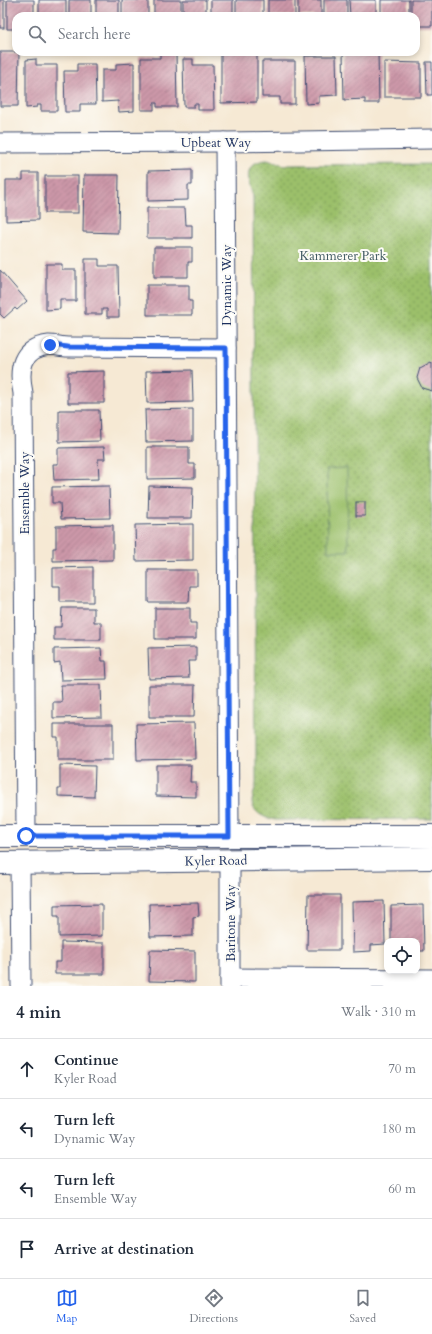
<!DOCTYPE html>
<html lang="en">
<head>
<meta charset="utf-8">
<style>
  :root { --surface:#fff; --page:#f6f6f7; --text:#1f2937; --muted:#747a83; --line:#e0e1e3; --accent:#2563eb }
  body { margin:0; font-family:Cardo,serif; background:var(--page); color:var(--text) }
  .controls { position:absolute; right:12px; bottom:12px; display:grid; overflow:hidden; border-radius:8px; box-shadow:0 2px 6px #0003 }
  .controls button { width:36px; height:36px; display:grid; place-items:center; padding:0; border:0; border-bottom:1px solid var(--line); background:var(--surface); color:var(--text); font:20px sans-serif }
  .stop { position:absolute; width:12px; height:12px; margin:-9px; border:3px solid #2563eb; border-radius:50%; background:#fff }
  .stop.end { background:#2563eb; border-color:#fff; box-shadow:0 1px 4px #0008 }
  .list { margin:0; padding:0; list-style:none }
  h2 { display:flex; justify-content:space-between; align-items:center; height:52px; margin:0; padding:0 16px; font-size:17px }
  h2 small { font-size:13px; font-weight:400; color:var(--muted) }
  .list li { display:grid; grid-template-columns:26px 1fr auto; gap:12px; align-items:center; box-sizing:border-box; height:60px; padding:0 16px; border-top:1px solid var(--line) }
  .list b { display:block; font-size:15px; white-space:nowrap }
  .list p { margin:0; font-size:13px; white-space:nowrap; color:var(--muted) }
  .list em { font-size:13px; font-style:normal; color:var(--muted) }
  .icon { flex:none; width:22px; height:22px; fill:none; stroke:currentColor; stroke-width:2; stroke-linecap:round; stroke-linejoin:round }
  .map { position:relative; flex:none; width:432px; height:986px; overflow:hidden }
  .search { position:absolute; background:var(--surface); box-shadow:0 2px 6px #0003; left:12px; right:12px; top:12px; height:44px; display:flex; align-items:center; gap:10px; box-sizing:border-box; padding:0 14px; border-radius:12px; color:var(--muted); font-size:15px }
  .sheet { height:292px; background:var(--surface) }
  nav { display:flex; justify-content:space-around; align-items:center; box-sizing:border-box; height:56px; border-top:1px solid var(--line); background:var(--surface); font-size:11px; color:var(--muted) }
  nav a { display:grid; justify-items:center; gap:2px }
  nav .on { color:var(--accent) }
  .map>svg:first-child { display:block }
</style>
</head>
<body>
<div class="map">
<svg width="432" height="986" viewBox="0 0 432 986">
  <defs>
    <pattern id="grass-dots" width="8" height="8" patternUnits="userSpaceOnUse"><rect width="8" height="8" fill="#9bc06a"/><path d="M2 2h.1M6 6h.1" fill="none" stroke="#7e9c5a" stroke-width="1.8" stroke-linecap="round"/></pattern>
    <pattern id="building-hatch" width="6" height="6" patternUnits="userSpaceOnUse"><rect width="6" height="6" fill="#cd98a9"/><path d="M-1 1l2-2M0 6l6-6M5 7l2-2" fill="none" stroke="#a67c8d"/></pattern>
  </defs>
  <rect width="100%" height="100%" fill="#fdfcf7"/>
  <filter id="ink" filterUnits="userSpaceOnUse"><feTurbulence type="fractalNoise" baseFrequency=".025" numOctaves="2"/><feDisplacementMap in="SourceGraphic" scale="8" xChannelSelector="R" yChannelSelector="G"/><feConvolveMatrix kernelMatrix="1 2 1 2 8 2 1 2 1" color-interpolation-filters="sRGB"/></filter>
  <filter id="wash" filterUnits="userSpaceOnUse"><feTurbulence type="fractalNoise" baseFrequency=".012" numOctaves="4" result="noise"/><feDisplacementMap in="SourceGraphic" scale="16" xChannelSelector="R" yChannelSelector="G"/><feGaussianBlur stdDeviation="0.9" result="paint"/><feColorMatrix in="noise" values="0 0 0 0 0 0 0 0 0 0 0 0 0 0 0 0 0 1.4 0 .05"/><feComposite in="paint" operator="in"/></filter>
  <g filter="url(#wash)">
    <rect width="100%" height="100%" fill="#f6e9d4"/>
    <path fill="url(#grass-dots)" stroke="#5b7864" d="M267,160L285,165L432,164V819L276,820C266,819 252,813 252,801C253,795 255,789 256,784L253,196C247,179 243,162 267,160Z"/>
    <path fill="#9bc06a" stroke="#5b7864" d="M347,468L348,551H328L327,469Z"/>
    <g id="blocks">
      <g fill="url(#building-hatch)">
        <rect x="0" y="0" width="4" height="28"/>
        <path d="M7,0H34V16H16V29H7Z"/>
        <rect x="39" y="0" width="27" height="16"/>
        <rect x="69" y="0" width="22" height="16"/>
        <rect x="96" y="0" width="23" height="16"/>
        <rect x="122" y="0" width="26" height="16"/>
        <rect x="154" y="0" width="27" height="16"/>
        <rect x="183" y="0" width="23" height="16"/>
        <rect x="211" y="0" width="22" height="16"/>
        <rect x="236" y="0" width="27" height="16"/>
        <rect x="268" y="0" width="27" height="16"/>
        <rect x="298" y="0" width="23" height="16"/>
        <rect x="324" y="0" width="23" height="16"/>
        <path d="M349,0H376V16H350Z"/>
        <rect x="381" y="0" width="28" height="16"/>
        <path d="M411,0H432V26H416V16H411Z"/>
        <path d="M0,52H19L18,106H0Z"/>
        <path d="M160,52H176L177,107H157V103H154V110H141V58H160Z"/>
        <path d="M221,52H257V102L221,103Z"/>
        <path d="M343,52H378L379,103H365V99L344,100Z"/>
        <path d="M305,56H336L337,95L319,96V103L306,104Z"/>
        <path d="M36,59V65H57V111H41V105H37V107L26,108V60Z"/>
        <path d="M183,59H193V65H213L214,110H198V104H194V107H184Z"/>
        <path d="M262,61H295V104H280V97H262Z"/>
        <path d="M384,62L421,63V97H384Z"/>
        <path d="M426,62H432V95H427Z"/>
        <path d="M134,63V111L119,112L118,101L102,102V70H116V64Z"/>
        <path d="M77,64H95L96,104H80V112H65L64,71H77Z"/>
        <path d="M192,170V185H188V200L148,201V171Z"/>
        <path d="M23,173H38V220L6,221V180H23Z"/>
        <path d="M84,175H119L118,233L83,232Z"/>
        <rect x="45" y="176" width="33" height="37"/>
        <path d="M147,208H185L186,225H192V238H147Z"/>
        <path d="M154,247H192V262H188V277H154Z"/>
        <path d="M85,259H99V266H118L119,317H107V309H102V314H85Z"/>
        <path d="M46,264H62V270H76V301H65V299H60V309L46,310Z"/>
        <path d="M0,270L27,301L17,310L15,308L4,318L0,314Z"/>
        <path d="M147,285H189V301H192V315H147Z"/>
        <path d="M431,362L432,363V391L422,388L417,378L420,368Z"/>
        <path d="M192,370L193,402L147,403L146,371Z"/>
        <path d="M104,371V403H68V372Z"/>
        <path d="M193,409V441L146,442L145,410Z"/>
        <path d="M59,410H99L100,441L59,442Z"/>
        <path d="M104,447L105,459H98L99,479L54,480L53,464H58V448Z"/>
        <path d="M147,447H189V464H195V478L147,479Z"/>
        <path d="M109,486L110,518L61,519L60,503H52V487Z"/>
        <path d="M149,486L193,487L192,518H148Z"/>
        <rect x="356" y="502" width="9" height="14"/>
        <path d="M193,524V560L136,561L135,525Z"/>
        <path d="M113,525V560L53,561V548H56V526Z"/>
        <path d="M93,567V602H60V586H53V568Z"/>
        <path d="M148,570H197V586H190L189,602H148Z"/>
        <path d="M62,608H94V622H101V640H54V627H61Z"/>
        <path d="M155,608H190V623H196V639H155Z"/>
        <path d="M196,647V661H188L189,678L149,679L148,648Z"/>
        <path d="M101,648L102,661H106L107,679L61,680L60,662L54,663V649Z"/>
        <path d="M61,685H101L102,717L53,718V702H62Z"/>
        <path d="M149,685H195L194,717H149Z"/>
        <path d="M194,723L195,759L137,760L136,724Z"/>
        <path d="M54,724H113V760H58V737H54Z"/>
        <path d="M60,765L95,766L94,797L58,796V789H60Z"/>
        <path d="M156,765H191L190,782H196V797L156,796Z"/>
        <path d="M308,895H340V950H307Z"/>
        <path d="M384,901L385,944L371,945V951L353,952L352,902Z"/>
        <path d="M198,903L199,916L193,917V936L150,937L149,904Z"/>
        <path d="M102,904V936L59,937V916H54V905Z"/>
        <path d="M423,905L424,951H417V941H391V906Z"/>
        <path d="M61,942L104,943V974H55V962H61Z"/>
        <path d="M150,950L195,951V982L149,981Z"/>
      </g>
    </g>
  </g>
  <g filter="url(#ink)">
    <use href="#blocks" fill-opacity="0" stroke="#3c4b70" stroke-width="1"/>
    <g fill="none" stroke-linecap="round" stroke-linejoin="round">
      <g stroke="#3c4b70" stroke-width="21">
        <g id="minor">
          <path d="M225,142L229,836"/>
          <path d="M0,143L225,142L432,139"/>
          <path d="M26,836L23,393C18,369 21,348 49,345C55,345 62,347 68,347L226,348"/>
          <path d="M230,860V986"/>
          <path d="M20,862L21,986"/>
          <path d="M230,978L432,979"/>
        </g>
      </g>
      <g stroke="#3c4b70" stroke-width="24">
        <g id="tertiary">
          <path d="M0,836H432"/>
          <path d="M0,863L432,858"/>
        </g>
      </g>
      <use href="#minor" stroke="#fff" stroke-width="19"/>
      <use href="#tertiary" stroke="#fff" stroke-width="22"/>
    </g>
  </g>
  <g fill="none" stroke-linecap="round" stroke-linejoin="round" filter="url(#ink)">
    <path stroke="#2563eb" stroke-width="5" d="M26,836H229L226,348L68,347L50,345"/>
  </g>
  <g text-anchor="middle" stroke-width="4" stroke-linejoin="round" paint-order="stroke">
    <g font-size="13" fill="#1b2f5e" stroke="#fdfcf7">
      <text x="216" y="147">Upbeat Way</text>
      <text transform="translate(226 285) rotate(-90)" y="5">Dynamic Way</text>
      <text transform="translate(24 493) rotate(-90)" y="5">Ensemble Way</text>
      <text transform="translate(216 860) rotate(-1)" y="5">Kyler Road</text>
      <text transform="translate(230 923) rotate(-90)" y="5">Baritone Way</text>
    </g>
    <g font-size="13" fill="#415a62" stroke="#fdfcf7">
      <text x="343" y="260">Kammerer Park</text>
    </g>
  </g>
</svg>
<div class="controls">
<button><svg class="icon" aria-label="locate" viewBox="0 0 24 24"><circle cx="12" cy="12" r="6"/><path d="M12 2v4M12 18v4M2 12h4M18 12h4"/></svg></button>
</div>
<div class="stop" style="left:26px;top:836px"></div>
<div class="stop end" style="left:50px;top:345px"></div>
<div class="search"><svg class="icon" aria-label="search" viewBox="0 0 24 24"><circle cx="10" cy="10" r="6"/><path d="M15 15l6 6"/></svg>Search here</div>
</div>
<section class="sheet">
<h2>4 min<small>Walk · 310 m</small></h2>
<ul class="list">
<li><svg class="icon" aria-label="ahead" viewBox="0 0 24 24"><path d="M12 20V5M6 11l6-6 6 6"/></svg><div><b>Continue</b><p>Kyler Road</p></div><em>70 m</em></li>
<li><svg class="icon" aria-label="left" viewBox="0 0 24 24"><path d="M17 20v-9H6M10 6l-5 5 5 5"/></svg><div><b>Turn left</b><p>Dynamic Way</p></div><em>180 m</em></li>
<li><svg class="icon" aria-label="left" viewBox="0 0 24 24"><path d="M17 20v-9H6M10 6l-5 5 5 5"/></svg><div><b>Turn left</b><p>Ensemble Way</p></div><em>60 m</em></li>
<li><svg class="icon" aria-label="arrive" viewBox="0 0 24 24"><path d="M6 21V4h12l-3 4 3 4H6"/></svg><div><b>Arrive at destination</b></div></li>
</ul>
</section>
<nav>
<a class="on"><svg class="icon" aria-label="map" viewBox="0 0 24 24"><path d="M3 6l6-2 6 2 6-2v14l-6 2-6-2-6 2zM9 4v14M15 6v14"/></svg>Map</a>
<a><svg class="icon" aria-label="directions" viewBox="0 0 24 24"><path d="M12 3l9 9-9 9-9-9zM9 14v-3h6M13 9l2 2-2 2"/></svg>Directions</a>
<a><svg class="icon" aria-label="saved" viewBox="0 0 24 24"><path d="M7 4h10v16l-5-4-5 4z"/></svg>Saved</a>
</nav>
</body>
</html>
